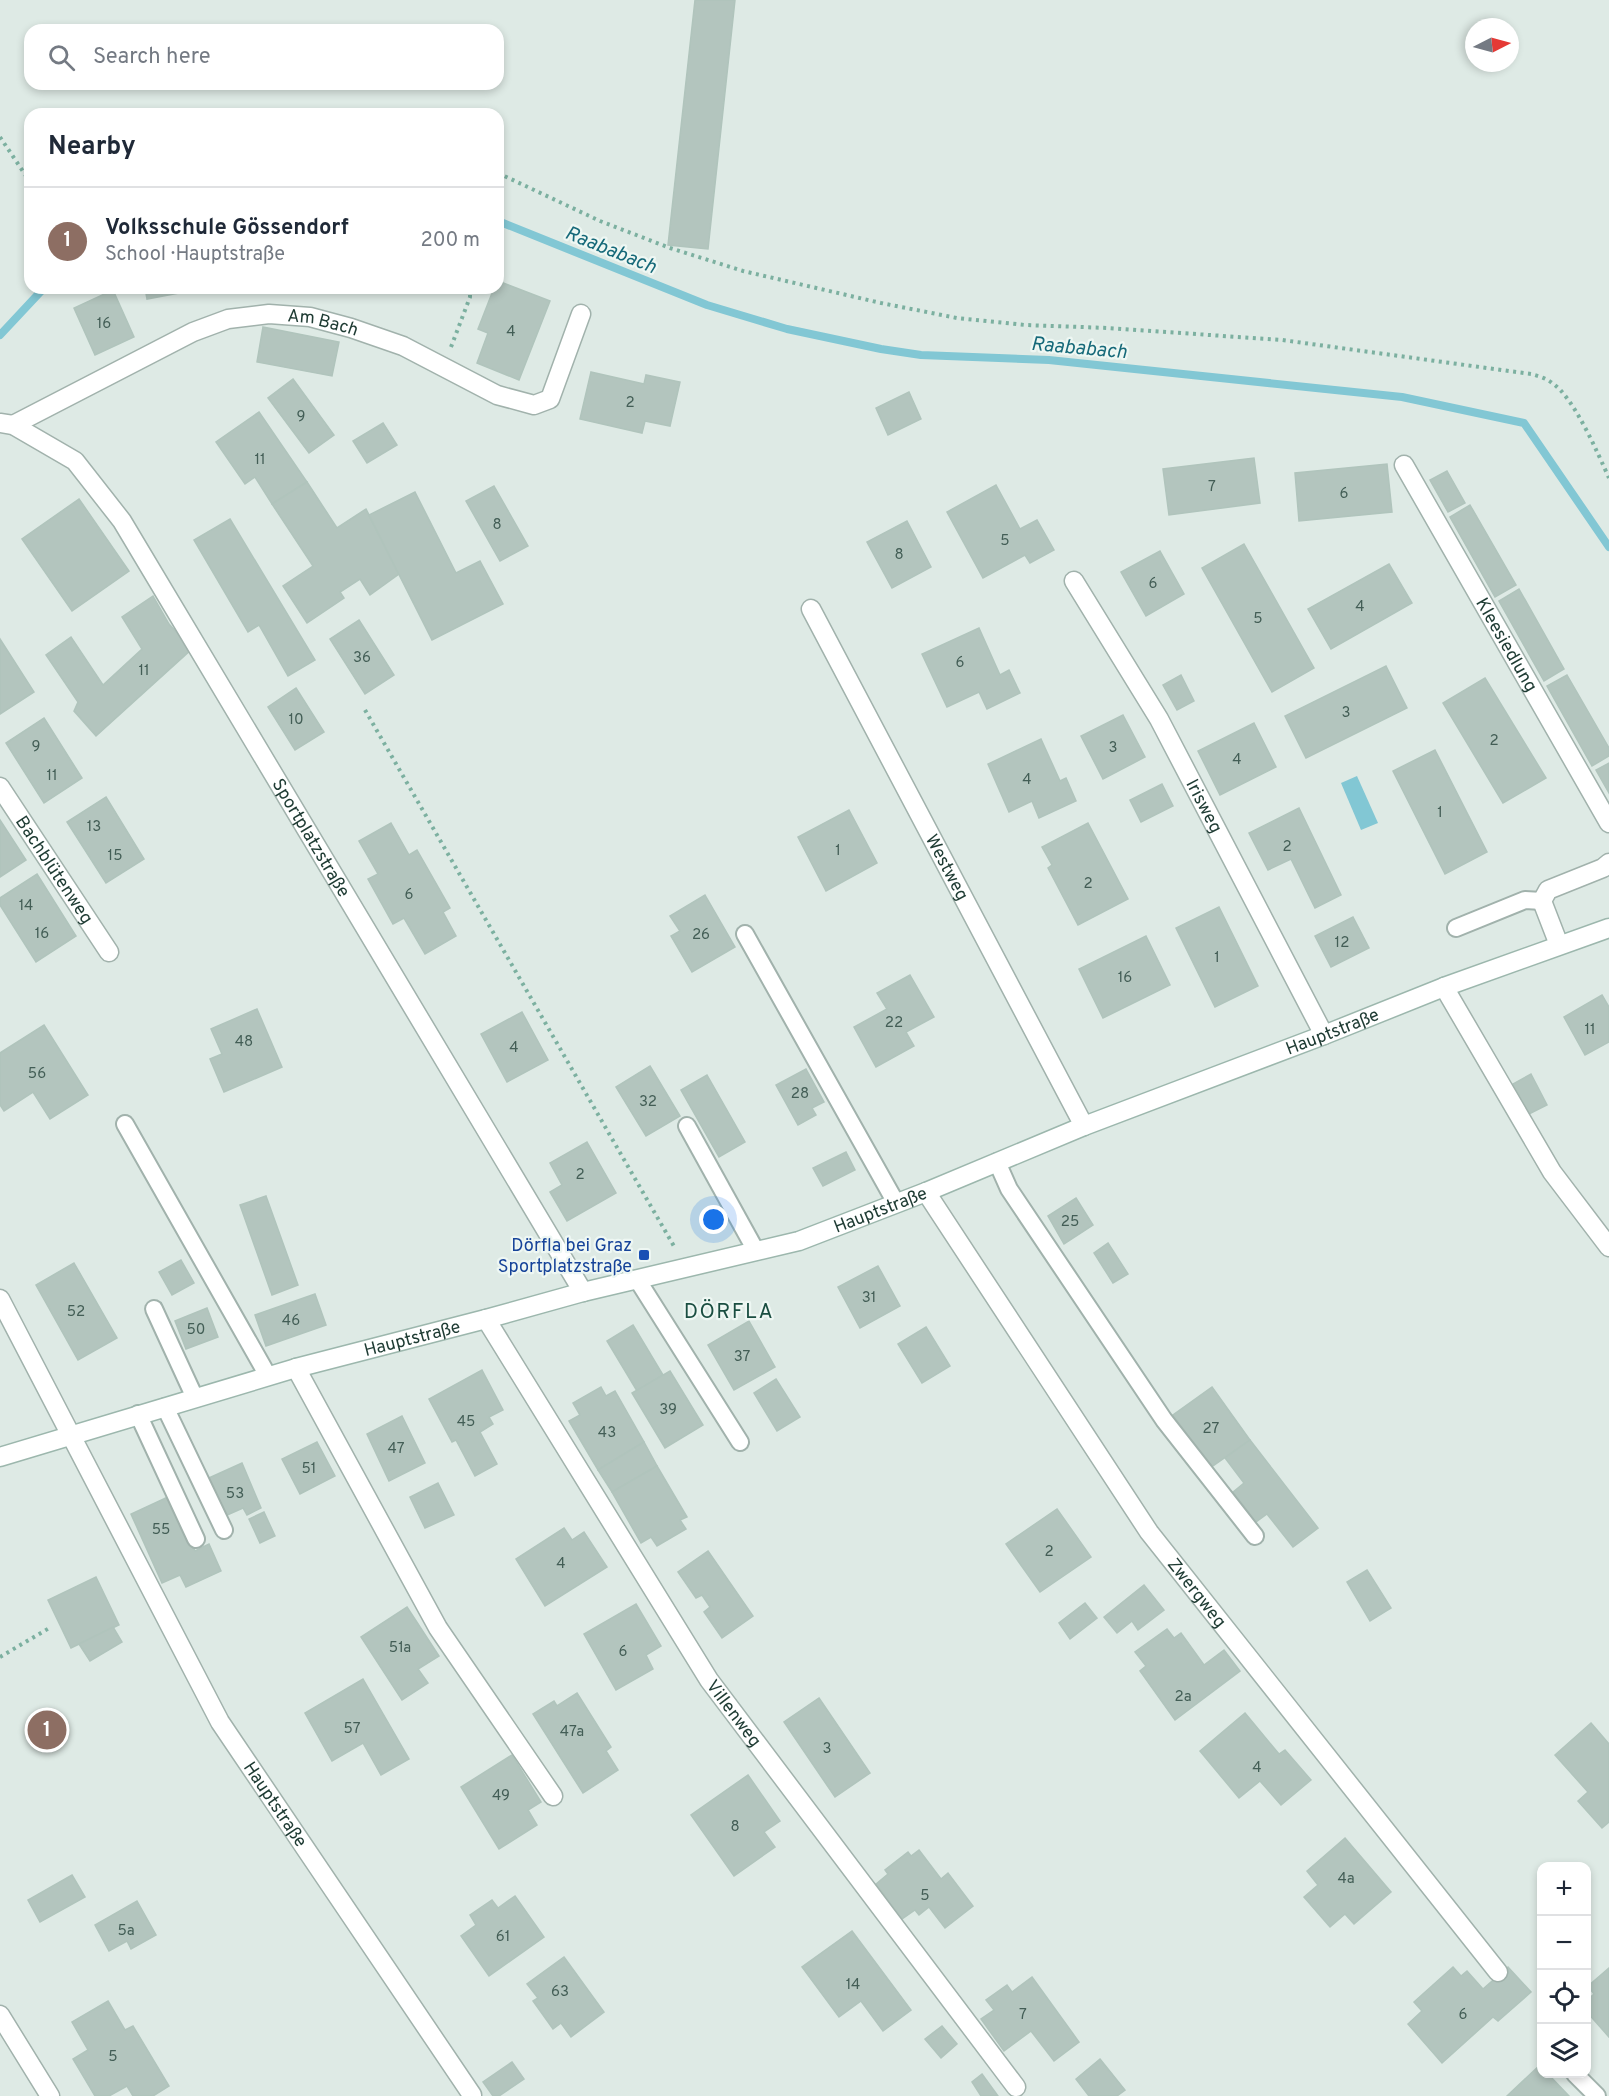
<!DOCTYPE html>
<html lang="en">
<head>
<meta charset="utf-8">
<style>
  :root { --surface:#fff; --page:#f2f2f3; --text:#1f2937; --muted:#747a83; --line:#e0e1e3; --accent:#0b8043 }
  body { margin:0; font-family:Overpass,sans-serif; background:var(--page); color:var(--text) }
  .controls { position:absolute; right:18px; bottom:18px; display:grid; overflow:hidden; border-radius:12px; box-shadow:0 3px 9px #0003 }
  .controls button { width:54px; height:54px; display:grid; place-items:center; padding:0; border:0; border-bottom:2px solid var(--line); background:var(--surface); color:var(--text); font:30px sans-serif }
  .compass { position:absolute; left:1465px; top:18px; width:54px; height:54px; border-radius:50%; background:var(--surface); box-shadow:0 3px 9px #0003; rotate:84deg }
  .you { position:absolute; left:714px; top:1220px; width:21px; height:21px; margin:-15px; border:4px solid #fff; border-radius:50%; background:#1a73e8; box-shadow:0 0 0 9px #1a73e833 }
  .badge { display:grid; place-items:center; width:39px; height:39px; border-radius:50%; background:var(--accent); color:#fff; font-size:20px; font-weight:700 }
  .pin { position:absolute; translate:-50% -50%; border:3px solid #fff; box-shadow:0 2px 6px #0006 }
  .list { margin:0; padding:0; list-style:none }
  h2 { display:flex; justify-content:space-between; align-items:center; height:78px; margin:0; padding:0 24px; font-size:26px }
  h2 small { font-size:20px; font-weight:400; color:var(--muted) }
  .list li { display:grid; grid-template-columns:39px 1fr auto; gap:18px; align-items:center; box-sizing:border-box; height:108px; padding:0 24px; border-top:2px solid var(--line) }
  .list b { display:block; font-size:22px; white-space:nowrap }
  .list p { margin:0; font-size:20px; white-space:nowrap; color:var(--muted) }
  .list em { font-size:20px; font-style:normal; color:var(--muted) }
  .icon { flex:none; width:33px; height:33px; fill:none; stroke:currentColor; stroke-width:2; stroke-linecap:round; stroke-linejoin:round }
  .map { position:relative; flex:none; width:1609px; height:2096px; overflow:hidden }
  .search { position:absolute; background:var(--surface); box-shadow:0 3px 9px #0003; left:24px; top:24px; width:480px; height:66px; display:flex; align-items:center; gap:15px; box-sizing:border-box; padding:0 21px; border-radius:18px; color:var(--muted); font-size:22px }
  .panel { position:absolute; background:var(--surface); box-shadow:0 3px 9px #0003; left:24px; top:108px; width:480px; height:186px; border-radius:18px }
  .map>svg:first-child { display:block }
</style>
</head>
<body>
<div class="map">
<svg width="1609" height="2096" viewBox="0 0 1609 2096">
  <rect width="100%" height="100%" fill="#deeae5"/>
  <path fill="#82c7d4" d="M1357,776L1378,823L1361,830L1341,783Z"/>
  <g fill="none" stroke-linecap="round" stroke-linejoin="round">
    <g stroke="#82c7d4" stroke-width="8">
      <path d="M498,221L707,305L787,329L881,349L921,355L1049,360L1402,397L1524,423L1609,547"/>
      <path d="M0,335L44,288"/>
    </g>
  </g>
  <g fill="#b3c5be" stroke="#b0c4bc" stroke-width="1.5">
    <path d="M695,0H735L708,249L668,245Z"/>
    <path d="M498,281L550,301L519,380L477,363L488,333L478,329L494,288H498Z"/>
    <path d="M145,288H199L200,289L147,299Z"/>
    <path d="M113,290L134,337L95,355L74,308Z"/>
    <path d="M263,327L339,342L332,376L257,362Z"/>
    <path d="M591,372L644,384L646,375L680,382L670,426L645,421L642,433L580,419Z"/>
    <path d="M293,379L334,435L309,453L268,398Z"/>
    <path d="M909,392L921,419L888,435L876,408Z"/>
    <path d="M259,412L307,482L272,504L255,477L245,484L216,442Z"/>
    <path d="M383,423L397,445L367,463L353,441Z"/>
    <path d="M1254,458L1260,503L1169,515L1163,469Z"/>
    <path d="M1387,464L1392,512L1299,521L1295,473Z"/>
    <path d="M1447,471L1465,503L1448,512L1430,480Z"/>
    <path d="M307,482L337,528L366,509L399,574L370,595L360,579L340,592L344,598L307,623L283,586L313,566L272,504Z"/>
    <path d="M996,485L1020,529L1037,520L1054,550L1030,563L1025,555L983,578L947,512Z"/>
    <path d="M494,486L528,546L500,561L466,501Z"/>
    <path d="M415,492L456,573L480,561L503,604L432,640L369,515Z"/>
    <path d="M79,499L129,571L72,611L22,539Z"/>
    <path d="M1470,505L1516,585L1495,597L1450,517Z"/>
    <path d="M230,519L315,660L288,676L259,625L248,632L194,540Z"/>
    <path d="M907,521L931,567L892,588L867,542Z"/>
    <path d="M1244,544L1314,668L1272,692L1202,568Z"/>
    <path d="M1160,551L1184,594L1146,616L1121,572Z"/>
    <path d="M1389,564L1412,603L1331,649L1308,609Z"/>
    <path d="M1519,589L1564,669L1544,681L1499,601Z"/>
    <path d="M153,596L169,624L192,649L96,736L74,711L78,702L46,655L71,637L103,685L142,649L122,617Z"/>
    <path d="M359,620L394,675L365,694L330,639Z"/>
    <path d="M979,628L1000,675L1009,670L1020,693L987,709L979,692L947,707L922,654Z"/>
    <path d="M0,639L34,692L0,714Z"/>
    <path d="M1386,666L1407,708L1306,758L1285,716Z"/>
    <path d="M1181,675L1194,701L1177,710L1163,685Z"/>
    <path d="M1567,675L1609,748V756L1592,766L1547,686Z"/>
    <path d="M1485,678L1546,778L1503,803L1443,703Z"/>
    <path d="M296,688L324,732L295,750L268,707Z"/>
    <path d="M1123,715L1145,757L1103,779L1081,736Z"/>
    <path d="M44,718L82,778L44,803L6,743Z"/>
    <path d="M1254,723L1276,767L1220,795L1198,751Z"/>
    <path d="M1041,739L1060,781L1066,778L1076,801L1039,818L1032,801L1009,812L988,764Z"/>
    <path d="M1435,750L1487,852L1445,874L1393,771Z"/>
    <path d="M1609,763V793L1596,770Z"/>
    <path d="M1162,784L1173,806L1141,822L1130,800Z"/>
    <path d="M106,797L144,859L106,883L67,822Z"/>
    <path d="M1299,808L1341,895L1315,908L1291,859L1268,870L1249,833Z"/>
    <path d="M849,810L877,863L826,891L798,837Z"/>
    <path d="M0,820L26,860L0,877Z"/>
    <path d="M391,823L409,855L417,850L450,908L443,912L456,936L425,954L404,918L393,924L368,879L378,874L359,841Z"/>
    <path d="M1088,823L1128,899L1078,925L1048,868L1052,865L1042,847Z"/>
    <path d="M37,874L76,936L36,962L0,905V898Z"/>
    <path d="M705,895L735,947L692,972L671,936L680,931L670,916Z"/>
    <path d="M1219,907L1258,986L1215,1007L1176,928Z"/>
    <path d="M1353,917L1369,948L1331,967L1315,936Z"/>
    <path d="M1146,936L1170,985L1103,1018L1079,969Z"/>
    <path d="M910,975L934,1017L906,1032L914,1046L876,1067L854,1027L887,1009L877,993Z"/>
    <path d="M1602,995L1609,1007V1042L1585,1055L1564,1017Z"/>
    <path d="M257,1009L282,1067L224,1092L210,1059L222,1054L211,1029Z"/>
    <path d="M522,1012L548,1060L507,1082L481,1034Z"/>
    <path d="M44,1025L88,1095L50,1119L33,1092L4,1111L0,1105V1053Z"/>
    <path d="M650,1066L680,1116L646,1136L616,1087Z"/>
    <path d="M806,1069L824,1102L812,1108L816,1115L798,1125L776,1085Z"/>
    <path d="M1531,1074L1547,1105L1529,1114L1513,1084Z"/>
    <path d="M707,1075L745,1142L719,1157L681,1090Z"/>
    <path d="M587,1142L616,1193L567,1221L550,1192L562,1185L550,1163Z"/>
    <path d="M846,1152L855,1170L823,1186L813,1168Z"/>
    <path d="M266,1196L298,1285L272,1295L240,1205Z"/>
    <path d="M1076,1198L1093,1225L1064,1244L1048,1216Z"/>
    <path d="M1108,1243L1128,1274L1113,1283L1094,1253Z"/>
    <path d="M181,1260L194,1283L172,1295L159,1272Z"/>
    <path d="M74,1263L117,1338L78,1360L36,1285Z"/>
    <path d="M878,1266L900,1306L860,1328L838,1287Z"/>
    <path d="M315,1294L326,1325L266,1346L255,1315Z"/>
    <path d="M207,1308L218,1337L186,1349L175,1321Z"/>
    <path d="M749,1321L775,1367L734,1390L708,1345Z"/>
    <path d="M633,1325L663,1375L637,1391L607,1341Z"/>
    <path d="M926,1327L950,1366L922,1383L898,1344Z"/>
    <path d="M482,1370L503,1410L489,1417L493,1424L480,1432L497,1464L475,1476L456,1440L452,1442L429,1399Z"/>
    <path d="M670,1371L703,1425L665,1448L632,1393Z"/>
    <path d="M776,1379L800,1417L777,1431L754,1393Z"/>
    <path d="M601,1387L606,1396L615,1391L644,1442L598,1470L569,1421L580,1415L573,1403Z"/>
    <path d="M1212,1387L1250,1440L1210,1468L1173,1415Z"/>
    <path d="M402,1416L425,1463L389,1481L367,1434Z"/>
    <path d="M1250,1440L1318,1528L1293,1547L1267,1514L1256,1522L1233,1492L1244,1483L1225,1458Z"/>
    <path d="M317,1442L335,1476L300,1494L282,1459Z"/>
    <path d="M644,1442L657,1466L612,1492L598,1470Z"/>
    <path d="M242,1463L261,1508L247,1515L243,1508L225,1516L209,1478Z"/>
    <path d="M657,1466L687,1517L680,1520L686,1529L657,1546L651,1537L641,1543L612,1492Z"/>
    <path d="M438,1483L454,1515L425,1528L410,1497Z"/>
    <path d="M170,1496L195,1551L209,1544L221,1571L186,1587L180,1575L162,1583L131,1514Z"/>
    <path d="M1057,1509L1091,1557L1040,1592L1006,1544Z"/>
    <path d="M264,1512L275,1536L260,1543L249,1519Z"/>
    <path d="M564,1528L572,1540L584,1532L607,1567L545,1606L516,1559Z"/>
    <path d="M708,1551L753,1616L722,1638L704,1612L710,1607L702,1595L696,1598L678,1572Z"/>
    <path d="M1367,1570L1391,1608L1370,1621L1347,1582Z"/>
    <path d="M96,1577L119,1625L71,1648L48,1600Z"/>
    <path d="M1144,1585L1164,1610L1138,1630L1132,1621L1117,1633L1104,1617Z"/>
    <path d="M1085,1603L1097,1618L1070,1639L1059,1623Z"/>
    <path d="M636,1604L661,1646L646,1655L653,1669L616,1690L584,1634Z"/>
    <path d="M407,1607L439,1656L418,1669L428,1683L402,1700L361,1637Z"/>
    <path d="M113,1627L122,1642L90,1661L79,1644Z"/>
    <path d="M1167,1629L1174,1638L1181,1633L1204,1665L1224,1650L1240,1671L1175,1720L1140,1671L1146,1666L1135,1652Z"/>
    <path d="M363,1679L409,1759L381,1775L363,1743L332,1761L305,1713Z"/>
    <path d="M577,1693L611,1747L606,1751L618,1770L583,1793L533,1714L554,1701L557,1706Z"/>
    <path d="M819,1698L870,1773L835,1797L784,1722Z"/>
    <path d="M1245,1713L1279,1754L1285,1750L1311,1780L1281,1805L1260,1781L1239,1798L1200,1751Z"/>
    <path d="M1591,1723L1609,1744V1822L1602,1828L1578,1801L1588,1792L1555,1755Z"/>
    <path d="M512,1755L541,1802L528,1810L537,1825L499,1849L461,1787Z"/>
    <path d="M748,1775L780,1821L764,1832L775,1847L734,1876L691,1815Z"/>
    <path d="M1345,1838L1391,1892L1354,1924L1345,1914L1330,1927L1304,1897L1318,1885L1307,1871Z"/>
    <path d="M919,1850L941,1879L948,1873L973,1906L945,1928L929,1907L919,1915L915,1910L902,1919L876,1884L888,1874L885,1870L908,1852L911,1856Z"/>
    <path d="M72,1875L85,1897L40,1922L28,1900Z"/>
    <path d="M515,1896L544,1937L489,1976L461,1936L476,1925L470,1915L492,1900L498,1908Z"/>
    <path d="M137,1901L156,1935L131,1949L127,1941L109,1951L95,1925Z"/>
    <path d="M852,1931L911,2010L883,2031L861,2001L839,2017L802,1967Z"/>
    <path d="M564,1957L604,2012L571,2037L561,2023L553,2029L533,2001L538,1998L527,1984Z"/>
    <path d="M1453,1967L1461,1976L1467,1971L1483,1989L1508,1967L1531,1992L1498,2021L1493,2017L1442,2063L1408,2024L1422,2011L1414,2002Z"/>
    <path d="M1609,1968V2037L1586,2011V2001L1594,1994L1588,1986Z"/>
    <path d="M1032,1977L1079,2042L1054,2061L1031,2031L1004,2051L981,2019L994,2010L986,2000L1007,1985L1012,1992Z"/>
    <path d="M108,2001L125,2030L133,2026L169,2086L153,2096H133L127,2086L109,2096H95L73,2059L88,2050L72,2022Z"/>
    <path d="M942,2026L957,2044L941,2058L925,2039Z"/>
    <path d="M1100,2059L1125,2090L1117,2096H1089L1076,2079Z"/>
    <path d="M512,2062L524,2079L499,2096H493L483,2082Z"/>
    <path d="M1540,2065L1542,2074H1548L1569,2096H1507Z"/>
    <path d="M982,2074L998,2096H981L972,2082Z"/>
  </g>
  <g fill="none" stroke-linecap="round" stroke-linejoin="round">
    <g stroke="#a1b2ac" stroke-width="20">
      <g id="service">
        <path d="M1456,928L1525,900L1542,901"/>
        <path d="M745,934L896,1203"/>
        <path d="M125,1124L268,1376"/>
        <path d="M687,1126L756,1251"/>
        <path d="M997,1162L1009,1189L1164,1420L1255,1536"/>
        <path d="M637,1279L740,1442"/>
        <path d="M154,1309L195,1398"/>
        <path d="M165,1407L224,1530"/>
        <path d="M138,1414L196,1539"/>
        <path d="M1575,2074L1597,2096"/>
      </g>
    </g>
    <g stroke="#a1b2ac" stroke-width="21">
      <g id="minor">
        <path id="s1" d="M0,423L13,425L75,461L122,521L583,1292"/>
        <path id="s2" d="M13,425L193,332L228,319L269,314L310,317L351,328L403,346L497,395L534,405L550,399L581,314"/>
        <path id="s3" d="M1404,465L1609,823"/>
        <path id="s4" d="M1074,581L1159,719L1324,1035"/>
        <path id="s5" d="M811,609L1084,1126"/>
        <path id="s6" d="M0,787L109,952"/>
        <path d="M1559,945L1542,901L1548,890L1603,868L1609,863"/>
        <path d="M1444,987L1552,1172L1609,1247"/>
        <path id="s7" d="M926,1192L1149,1532L1498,1972"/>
        <path id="s8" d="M0,1299L220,1722L472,2095"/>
        <path id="s9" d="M486,1319L709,1680L1016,2087"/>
        <path d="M296,1368L438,1628L553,1796"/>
        <path d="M0,2015L50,2096"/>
      </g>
    </g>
    <g stroke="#9cb7ad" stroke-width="21">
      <g id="secondary">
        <path id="s10" d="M0,1457L296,1368L486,1319L583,1292L799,1241L926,1192L1084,1126L1324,1035L1444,987L1609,928"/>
      </g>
    </g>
    <g stroke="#7cb0a0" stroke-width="4" stroke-dasharray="3 4.5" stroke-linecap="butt">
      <path d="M0,137L30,182"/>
      <path d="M498,173L600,221L670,248L743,271L881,303L957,318L1025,325L1108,328L1282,340L1531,374C1538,376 1546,378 1552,383C1574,397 1598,454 1609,478"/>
      <path d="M451,347L470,297V288"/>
      <path d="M365,710L675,1248"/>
      <path d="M0,1657L51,1627"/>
    </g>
    <use href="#service" stroke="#fff" stroke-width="16"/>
    <use href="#minor" stroke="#fff" stroke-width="18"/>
    <use href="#secondary" stroke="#fff" stroke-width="18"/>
  </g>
  <rect fill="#1a4fb4" stroke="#eef7f3" stroke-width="2" x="638" y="1249" width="12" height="12" rx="3"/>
  <g text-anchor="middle" stroke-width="4.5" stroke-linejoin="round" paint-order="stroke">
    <g font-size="15" fill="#435e56">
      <text x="104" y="328">16</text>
      <text x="511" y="336">4</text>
      <text x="630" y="407">2</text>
      <text x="301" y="421">9</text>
      <text x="260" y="464">11</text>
      <text x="1212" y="491">7</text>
      <text x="1344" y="498">6</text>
      <text x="497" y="529">8</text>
      <text x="1005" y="545">5</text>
      <text x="899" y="559">8</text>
      <text x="1153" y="588">6</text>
      <text x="1360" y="611">4</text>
      <text x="1258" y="623">5</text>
      <text x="362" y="662">36</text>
      <text x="960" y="667">6</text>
      <text x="144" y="675">11</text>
      <text x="1346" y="717">3</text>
      <text x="296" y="724">10</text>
      <text x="1494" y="745">2</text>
      <text x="36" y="751">9</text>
      <text x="1113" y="752">3</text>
      <text x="1237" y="764">4</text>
      <text x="52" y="780">11</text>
      <text x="1027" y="784">4</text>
      <text x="1440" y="817">1</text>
      <text x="94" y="831">13</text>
      <text x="1287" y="851">2</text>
      <text x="838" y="855">1</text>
      <text x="115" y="860">15</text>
      <text x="1088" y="888">2</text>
      <text x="409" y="899">6</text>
      <text x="26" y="910">14</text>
      <text x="42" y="938">16</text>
      <text x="701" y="939">26</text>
      <text x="1342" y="947">12</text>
      <text x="1217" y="962">1</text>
      <text x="1125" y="982">16</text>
      <text x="894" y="1027">22</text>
      <text x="1590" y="1034">11</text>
      <text x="244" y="1046">48</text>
      <text x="514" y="1052">4</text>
      <text x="37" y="1078">56</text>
      <text x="800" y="1098">28</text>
      <text x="648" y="1106">32</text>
      <text x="580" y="1179">2</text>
      <text x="1070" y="1226">25</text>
      <text x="869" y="1302">31</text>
      <text x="76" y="1316">52</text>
      <text x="291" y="1325">46</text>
      <text x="196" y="1334">50</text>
      <text x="742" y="1361">37</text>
      <text x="668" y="1414">39</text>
      <text x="466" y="1426">45</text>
      <text x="1211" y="1433">27</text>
      <text x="607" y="1437">43</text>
      <text x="396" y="1453">47</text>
      <text x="309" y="1473">51</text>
      <text x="235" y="1498">53</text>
      <text x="161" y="1534">55</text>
      <text x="1049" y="1556">2</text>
      <text x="561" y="1568">4</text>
      <text x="400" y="1652">51a</text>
      <text x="623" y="1656">6</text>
      <text x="1183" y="1701">2a</text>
      <text x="352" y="1733">57</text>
      <text x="572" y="1736">47a</text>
      <text x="827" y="1753">3</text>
      <text x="1257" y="1772">4</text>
      <text x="501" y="1800">49</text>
      <text x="735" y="1831">8</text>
      <text x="1346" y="1883">4a</text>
      <text x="925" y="1900">5</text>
      <text x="126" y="1935">5a</text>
      <text x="503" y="1941">61</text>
      <text x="853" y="1989">14</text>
      <text x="560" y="1996">63</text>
      <text x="1023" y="2019">7</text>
      <text x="1463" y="2019">6</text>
      <text x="113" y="2061">5</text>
    </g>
    <g font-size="18" fill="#1e3b33" stroke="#eef7f3">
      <text dy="6" stroke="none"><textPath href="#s2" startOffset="336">Am Bach</textPath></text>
      <text dy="6" stroke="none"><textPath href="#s3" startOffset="207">Kleesiedlung</textPath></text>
      <text dy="6" stroke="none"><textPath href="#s4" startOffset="260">Irisweg</textPath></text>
      <text dy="6" stroke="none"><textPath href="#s1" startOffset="530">Sportplatzstraße</textPath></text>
      <text dy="6" stroke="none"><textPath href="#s5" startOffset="292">Westweg</textPath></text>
      <text dy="6" stroke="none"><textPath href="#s6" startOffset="99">Bachblütenweg</textPath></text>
      <text dy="6" stroke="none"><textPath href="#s10" startOffset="1401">Hauptstraße</textPath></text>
      <text dy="6" stroke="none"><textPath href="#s10" startOffset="915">Hauptstraße</textPath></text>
      <text dy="6" stroke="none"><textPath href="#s10" startOffset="429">Hauptstraße</textPath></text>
      <text dy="6" stroke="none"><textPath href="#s7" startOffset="484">Zwergweg</textPath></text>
      <text dy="6" stroke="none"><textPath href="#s9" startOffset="466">Villenweg</textPath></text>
      <text dy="6" stroke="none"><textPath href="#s8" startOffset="576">Hauptstraße</textPath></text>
    </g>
    <g font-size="18" fill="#164399" stroke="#eef7f3" text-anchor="end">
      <text x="632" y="1251">Dörfla bei Graz<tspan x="632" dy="21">Sportplatzstraße</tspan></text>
    </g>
    <g font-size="20" font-style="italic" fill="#166979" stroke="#eef7f3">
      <text transform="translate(611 249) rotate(22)" y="7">Raababach</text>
      <text transform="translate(1079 347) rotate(5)" y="7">Raababach</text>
    </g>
    <g font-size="21" letter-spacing="1.5" fill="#1a4e41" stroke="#eef7f3">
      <text x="729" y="1318">DÖRFLA</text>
    </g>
  </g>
</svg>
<div class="controls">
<button>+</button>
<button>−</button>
<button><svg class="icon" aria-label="locate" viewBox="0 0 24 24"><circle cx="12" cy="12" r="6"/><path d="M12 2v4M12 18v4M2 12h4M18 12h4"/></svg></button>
<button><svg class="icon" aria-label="layers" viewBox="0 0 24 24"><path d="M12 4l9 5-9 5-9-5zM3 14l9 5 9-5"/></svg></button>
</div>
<svg class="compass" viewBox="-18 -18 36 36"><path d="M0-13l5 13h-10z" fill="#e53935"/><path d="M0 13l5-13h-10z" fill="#747a83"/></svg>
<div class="you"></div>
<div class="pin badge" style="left:47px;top:1730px;background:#8d6e63">1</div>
<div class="search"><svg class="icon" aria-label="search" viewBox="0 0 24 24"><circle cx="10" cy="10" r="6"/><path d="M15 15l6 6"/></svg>Search here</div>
<section class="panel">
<h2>Nearby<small></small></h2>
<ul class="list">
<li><span class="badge" style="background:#8d6e63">1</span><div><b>Volksschule Gössendorf</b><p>School · Hauptstraße</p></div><em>200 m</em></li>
</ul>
</section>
</div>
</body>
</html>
